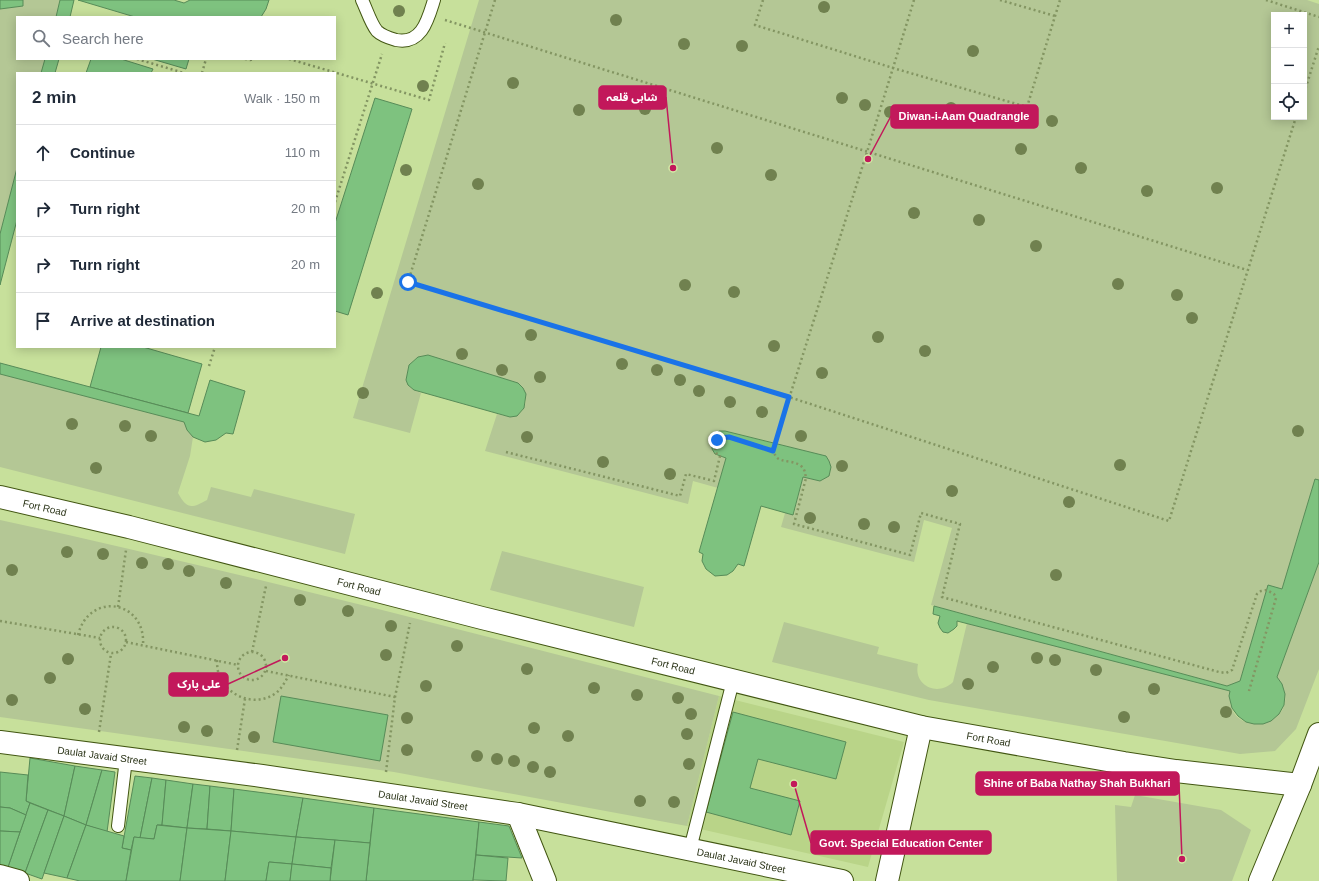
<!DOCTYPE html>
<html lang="en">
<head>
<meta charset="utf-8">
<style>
  :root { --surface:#fff; --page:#f2f2f3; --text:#1f2937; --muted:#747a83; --line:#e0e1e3 }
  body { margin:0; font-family:Helvetica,"Noto Sans Arabic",sans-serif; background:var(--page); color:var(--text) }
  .controls { position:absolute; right:12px; top:12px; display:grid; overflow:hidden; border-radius:0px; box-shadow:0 2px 10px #0003 }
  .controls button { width:36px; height:36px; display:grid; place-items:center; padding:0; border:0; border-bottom:1px solid var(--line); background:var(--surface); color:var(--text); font:20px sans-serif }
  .stop { position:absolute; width:12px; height:12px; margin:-9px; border:3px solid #1a73e8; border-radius:50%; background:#fff }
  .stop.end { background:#1a73e8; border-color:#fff; box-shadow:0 1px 4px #0008 }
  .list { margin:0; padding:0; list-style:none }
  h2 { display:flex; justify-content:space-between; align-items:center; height:52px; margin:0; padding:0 16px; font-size:17px }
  h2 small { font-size:13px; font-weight:400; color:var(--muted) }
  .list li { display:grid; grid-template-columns:26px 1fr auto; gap:12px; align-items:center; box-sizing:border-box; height:56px; padding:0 16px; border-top:1px solid var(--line) }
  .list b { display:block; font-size:15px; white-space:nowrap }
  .list em { font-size:13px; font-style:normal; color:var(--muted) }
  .icon { flex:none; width:22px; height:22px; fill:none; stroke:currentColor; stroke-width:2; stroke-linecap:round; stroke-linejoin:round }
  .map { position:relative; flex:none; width:1319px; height:881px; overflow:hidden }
  .search { position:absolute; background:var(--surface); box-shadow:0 2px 10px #0003; left:16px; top:16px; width:320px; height:44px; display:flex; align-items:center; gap:10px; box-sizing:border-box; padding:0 14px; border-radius:0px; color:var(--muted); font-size:15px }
  .panel { position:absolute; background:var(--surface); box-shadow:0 2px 10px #0003; left:16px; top:72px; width:320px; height:276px; border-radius:0px }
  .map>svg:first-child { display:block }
</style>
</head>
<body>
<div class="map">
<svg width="1319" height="881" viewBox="0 0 1319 881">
  <rect width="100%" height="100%" fill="#c7e09b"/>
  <path fill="#b9d488" d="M719,696L904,742L868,867L687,826Z"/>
  <g fill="#b4c795" fill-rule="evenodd">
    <path d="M23,0H60L56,17H17V59H45L41,73H17V168L0,234V9L23,6Z"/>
    <path d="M479,0H1307L1319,4V480L1315,479L1282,589L1268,586L1240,681L1227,686L931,605L952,528L924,520L914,562L781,527L785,513L794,514L803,477L820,481L829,476C832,468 831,463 825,456L725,431C723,431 720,431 718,432C712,435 709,447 713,452C716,456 721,457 726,458L718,488L693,481L688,504L485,451L497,414L510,417L517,416C529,407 528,392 518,383L428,355C415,356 408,363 407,375C406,379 406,381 408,384C411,389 416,391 421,393L410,433L353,418ZM1274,15H1304V117H1274Z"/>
    <path d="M0,374L184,422L187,430L193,437L190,456L178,493C187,509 191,509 207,500L211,487L251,497L254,489L355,514L345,554L0,467Z"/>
    <path d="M0,520C241,572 480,635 719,696L687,826L394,772L0,717Z"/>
    <path d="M502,551L644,587L634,627L490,590Z"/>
    <path d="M1319,562V669L1296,729L1275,751L1240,754L929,700L772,662L784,622L879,647L877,654L918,664C913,686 938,697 953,682L967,623L1230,691C1224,746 1312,725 1277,677Z"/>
    <path d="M1135,795L1221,810L1251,830L1232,881H1117L1115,805L1131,807Z"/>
  </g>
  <g fill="#7ec27f" stroke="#578b58">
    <path d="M0,0H23V6L0,9Z"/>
    <path d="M60,0H74L70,17H56Z"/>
    <path d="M78,0H174L184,3L190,0H269L266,9L261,17H135Z"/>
    <path d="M45,59H59L55,73H41Z"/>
    <path d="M91,59H121L153,69L151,73H86Z"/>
    <path d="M152,59H189L186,69Z"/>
    <path d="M375,98L412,109L348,315L335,311V223Z"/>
    <path d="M17,168V220L0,285V234Z"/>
    <path d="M101,347H143L202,364L188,413L90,387Z"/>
    <path d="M428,355L518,383L523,388L526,394L524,408L517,416L510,417L414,390L408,385L406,380L409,365L418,357Z"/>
    <path d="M0,363L199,416L210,380L245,391L233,434L226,433L216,440L205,442L193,437L187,430L184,422L0,374Z"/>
    <path d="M719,431H725L826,456L829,461L831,467L829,476L820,481L803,477L793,515L761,506L744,566L738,564L733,571L727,575L715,576L706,569L702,561L703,554L699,552L726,458L715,454L712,449V440L715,435Z"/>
    <path d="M1315,479L1319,480V562L1277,677L1282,684L1285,694L1284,705L1279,714L1271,721L1263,724H1254L1246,722L1238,716L1232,708L1229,696L1230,691L957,621V626L954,629L948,633L943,632L940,628L938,623L940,616L933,614L934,606L1227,686L1240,681L1268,585L1282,589Z"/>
    <path d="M281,696L388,715L380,761L273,742Z"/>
    <path d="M733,712L846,742L836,779L758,759L750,788L800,801L791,835L706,812Z"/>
    <path d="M30,758L75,766L64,816L26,801Z"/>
    <path d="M75,766L102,770L86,825L64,816Z"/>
    <path d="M102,770L115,772L107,832L86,825Z"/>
    <path d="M0,772L28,775L26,801L30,803L26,815L10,808L0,807Z"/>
    <path d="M135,776L152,778L140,838L134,837L131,850L122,848Z"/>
    <path d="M152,778L166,780L162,825H157L154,839L140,838Z"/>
    <path d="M166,780L193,784L187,828L162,825Z"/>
    <path d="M193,784L210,786L207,829L187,828Z"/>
    <path d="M210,786L234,789L231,831L207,829Z"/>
    <path d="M234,789L303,798L296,837L231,831Z"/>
    <path d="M303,798L374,808L370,843L296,837Z"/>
    <path d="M30,803L48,810L25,873L8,867Z"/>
    <path d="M0,807L10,808L26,815L20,832L0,831Z"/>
    <path d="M374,808L479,822L473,881H366Z"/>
    <path d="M48,810L64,816L42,879L25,873Z"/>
    <path d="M64,816L86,825L67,878L44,873Z"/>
    <path d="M479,822L509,826L522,858L476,855Z"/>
    <path d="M86,825L124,836L122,848L131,850L126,881H80L67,878Z"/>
    <path d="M157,825L187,828L180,881H126L134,837L154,839Z"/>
    <path d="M187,828L231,831L225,881H180Z"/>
    <path d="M0,831L20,832L8,867L0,865Z"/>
    <path d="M231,831L296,837L292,864L269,862L266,881H225Z"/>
    <path d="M296,837L335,840L331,868L292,864Z"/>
    <path d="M335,840L370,843L366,881H330Z"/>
    <path d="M476,855L508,858L506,881L473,880Z"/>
    <path d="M269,862L292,864L290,881H266Z"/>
    <path d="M292,864L331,868L330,881H290Z"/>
  </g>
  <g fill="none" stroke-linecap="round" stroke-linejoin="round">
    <g stroke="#425612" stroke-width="14">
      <g id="lane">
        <path d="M362,0C366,8 371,24 377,31C382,36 389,38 396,40C422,45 428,19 434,0"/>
        <path d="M118,826L126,759"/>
        <path d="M690,849L733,681"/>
      </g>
    </g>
    <g stroke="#425612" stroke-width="24">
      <g id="street">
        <path id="s1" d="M0,742L262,776L518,814L842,881"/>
        <path d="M518,814L545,881"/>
        <path d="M0,876L18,881"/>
        <path d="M887,881L921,727"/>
      </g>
    </g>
    <g stroke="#425612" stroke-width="24">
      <g id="secondary">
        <path id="s2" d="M0,497L129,527L482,618L921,727L1124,763L1176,771L1300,785L1319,734"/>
        <path d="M1260,881L1300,785"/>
      </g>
    </g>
    <g stroke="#839562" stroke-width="2.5" stroke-dasharray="2 3" stroke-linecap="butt">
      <path d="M495,0L408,282L789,397L1169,521L1296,117"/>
      <path d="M763,0L755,25L893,68L1027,107L1060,0"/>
      <path d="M914,0L867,152L775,443C770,467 789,457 801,466C805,469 805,473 806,478L794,524L910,555L921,513L960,524L942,597L1219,672L1226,673L1232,670L1257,594L1261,591L1267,590L1274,594L1276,598L1249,691"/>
      <path d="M1000,0L1055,16"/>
      <path d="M1266,0L1319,17"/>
      <path d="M445,20L1247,270"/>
      <path d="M137,59L184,73"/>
      <path d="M245,59L250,60L254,59"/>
      <path d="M289,59L429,100L445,43"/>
      <path d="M202,73L206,59"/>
      <path d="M1304,93L1319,46"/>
      <path d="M335,202L382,54"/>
      <path d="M209,366L215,347"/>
      <path d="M506,452L680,496L686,474L714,481L720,456L716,453C715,449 715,440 720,438C727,434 764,448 773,451"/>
      <path d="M118,607L126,550"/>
      <path d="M0,621L100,638"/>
      <circle cx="113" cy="640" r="13"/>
      <path d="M78,635C89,591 146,600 143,645"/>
      <path d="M126,642L238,665"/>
      <path d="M252,652L266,586"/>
      <circle cx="252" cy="666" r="14"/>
      <path d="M217,660C217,668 218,675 222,681C233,699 258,706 276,693C282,688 285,682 289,675"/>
      <path d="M266,671L395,697"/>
      <path d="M99,732L111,654"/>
      <path d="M237,750L245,699"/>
      <path d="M386,772L395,697L410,623"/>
    </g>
    <use href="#lane" stroke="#fff" stroke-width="12"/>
    <use href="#street" stroke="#fff" stroke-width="22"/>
    <use href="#secondary" stroke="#fff" stroke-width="22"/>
  </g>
  <g fill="#70814f">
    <circle cx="824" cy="7" r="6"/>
    <circle cx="399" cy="11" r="6"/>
    <circle cx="616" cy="20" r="6"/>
    <circle cx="684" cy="44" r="6"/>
    <circle cx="742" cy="46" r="6"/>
    <circle cx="973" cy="51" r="6"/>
    <circle cx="513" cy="83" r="6"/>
    <circle cx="423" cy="86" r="6"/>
    <circle cx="842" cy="98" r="6"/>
    <circle cx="865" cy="105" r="6"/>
    <circle cx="951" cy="108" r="6"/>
    <circle cx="645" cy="109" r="6"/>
    <circle cx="579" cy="110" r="6"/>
    <circle cx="890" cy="112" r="6"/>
    <circle cx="1052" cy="121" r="6"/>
    <circle cx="717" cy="148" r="6"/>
    <circle cx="1021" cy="149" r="6"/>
    <circle cx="1081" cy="168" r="6"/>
    <circle cx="406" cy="170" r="6"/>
    <circle cx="771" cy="175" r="6"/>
    <circle cx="478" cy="184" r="6"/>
    <circle cx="1217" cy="188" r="6"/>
    <circle cx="1147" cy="191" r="6"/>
    <circle cx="914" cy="213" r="6"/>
    <circle cx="979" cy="220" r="6"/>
    <circle cx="1036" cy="246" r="6"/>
    <circle cx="1118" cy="284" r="6"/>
    <circle cx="685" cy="285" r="6"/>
    <circle cx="734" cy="292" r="6"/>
    <circle cx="377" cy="293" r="6"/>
    <circle cx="1177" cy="295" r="6"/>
    <circle cx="1192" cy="318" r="6"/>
    <circle cx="531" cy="335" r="6"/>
    <circle cx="878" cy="337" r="6"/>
    <circle cx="774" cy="346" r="6"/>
    <circle cx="925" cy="351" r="6"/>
    <circle cx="462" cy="354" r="6"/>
    <circle cx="622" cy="364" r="6"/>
    <circle cx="502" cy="370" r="6"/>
    <circle cx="657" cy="370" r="6"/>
    <circle cx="822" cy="373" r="6"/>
    <circle cx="540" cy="377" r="6"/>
    <circle cx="680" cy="380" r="6"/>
    <circle cx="699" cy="391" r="6"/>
    <circle cx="363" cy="393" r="6"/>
    <circle cx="730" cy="402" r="6"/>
    <circle cx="762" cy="412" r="6"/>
    <circle cx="72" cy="424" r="6"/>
    <circle cx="125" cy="426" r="6"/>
    <circle cx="1298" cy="431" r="6"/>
    <circle cx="151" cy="436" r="6"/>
    <circle cx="801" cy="436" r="6"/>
    <circle cx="527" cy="437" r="6"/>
    <circle cx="603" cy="462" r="6"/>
    <circle cx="1120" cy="465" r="6"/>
    <circle cx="842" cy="466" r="6"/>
    <circle cx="96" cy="468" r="6"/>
    <circle cx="670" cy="474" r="6"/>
    <circle cx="952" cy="491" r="6"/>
    <circle cx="1069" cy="502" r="6"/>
    <circle cx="810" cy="518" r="6"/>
    <circle cx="864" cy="524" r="6"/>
    <circle cx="894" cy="527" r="6"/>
    <circle cx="67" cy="552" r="6"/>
    <circle cx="103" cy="554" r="6"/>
    <circle cx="142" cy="563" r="6"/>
    <circle cx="168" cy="564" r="6"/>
    <circle cx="12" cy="570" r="6"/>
    <circle cx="189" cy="571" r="6"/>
    <circle cx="1056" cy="575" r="6"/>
    <circle cx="226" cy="583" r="6"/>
    <circle cx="300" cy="600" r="6"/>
    <circle cx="348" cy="611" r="6"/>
    <circle cx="391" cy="626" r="6"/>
    <circle cx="457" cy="646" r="6"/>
    <circle cx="386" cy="655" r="6"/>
    <circle cx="1037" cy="658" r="6"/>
    <circle cx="68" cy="659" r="6"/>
    <circle cx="1055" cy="660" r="6"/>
    <circle cx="993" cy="667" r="6"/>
    <circle cx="527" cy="669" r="6"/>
    <circle cx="1096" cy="670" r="6"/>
    <circle cx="50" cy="678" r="6"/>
    <circle cx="968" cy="684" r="6"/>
    <circle cx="426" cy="686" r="6"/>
    <circle cx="594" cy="688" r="6"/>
    <circle cx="1154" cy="689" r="6"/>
    <circle cx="637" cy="695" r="6"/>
    <circle cx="678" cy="698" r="6"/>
    <circle cx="12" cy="700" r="6"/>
    <circle cx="85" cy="709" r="6"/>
    <circle cx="1226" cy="712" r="6"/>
    <circle cx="691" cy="714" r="6"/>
    <circle cx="1124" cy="717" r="6"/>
    <circle cx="407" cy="718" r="6"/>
    <circle cx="184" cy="727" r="6"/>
    <circle cx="534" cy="728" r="6"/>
    <circle cx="207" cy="731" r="6"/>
    <circle cx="687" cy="734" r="6"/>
    <circle cx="568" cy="736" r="6"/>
    <circle cx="254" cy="737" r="6"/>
    <circle cx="407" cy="750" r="6"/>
    <circle cx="477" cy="756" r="6"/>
    <circle cx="497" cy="759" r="6"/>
    <circle cx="514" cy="761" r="6"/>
    <circle cx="689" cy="764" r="6"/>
    <circle cx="533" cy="767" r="6"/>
    <circle cx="550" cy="772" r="6"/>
    <circle cx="640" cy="801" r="6"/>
    <circle cx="674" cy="802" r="6"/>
  </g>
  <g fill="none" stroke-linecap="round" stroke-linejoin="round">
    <path stroke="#1a73e8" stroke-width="5" d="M408,282L789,397L773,451L729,437L720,438L717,440"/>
  </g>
  <g text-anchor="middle" stroke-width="3" stroke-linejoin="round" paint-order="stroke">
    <g font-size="10" fill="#2a3317" stroke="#d3eda7">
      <text dy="4" stroke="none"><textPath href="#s2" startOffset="46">Fort Road</textPath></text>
      <text dy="4" stroke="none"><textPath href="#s2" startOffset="370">Fort Road</textPath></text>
      <text dy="4" stroke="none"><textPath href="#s2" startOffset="694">Fort Road</textPath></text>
      <text dy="4" stroke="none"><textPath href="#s2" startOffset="1018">Fort Road</textPath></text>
      <text dy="4" stroke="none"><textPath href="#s1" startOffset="103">Daulat Javaid Street</textPath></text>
      <text dy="4" stroke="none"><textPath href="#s1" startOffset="427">Daulat Javaid Street</textPath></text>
      <text dy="4" stroke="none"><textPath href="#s1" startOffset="751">Daulat Javaid Street</textPath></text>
    </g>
  </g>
  <path fill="none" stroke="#c2185b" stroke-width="1.5" d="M673 168L666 97M868 159L891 116M285 658L228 684M1182 859L1179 784M794 784L811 843"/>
  <g fill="#c2185b" stroke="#d3eda7" stroke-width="1.5">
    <circle cx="673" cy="168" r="4"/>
    <circle cx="868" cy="159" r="4"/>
    <circle cx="285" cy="658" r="4"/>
    <circle cx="1182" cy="859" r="4"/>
    <circle cx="794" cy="784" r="4"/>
  </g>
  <g fill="#c2185b" stroke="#c2185b" stroke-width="1.5">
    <rect x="599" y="86" width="67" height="23" rx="4"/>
    <rect x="891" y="105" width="147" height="23" rx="4"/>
    <rect x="169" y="673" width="59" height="23" rx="4"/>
    <rect x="976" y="772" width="203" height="23" rx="4"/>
    <rect x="811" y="831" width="180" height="23" rx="4"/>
  </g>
  <g font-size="11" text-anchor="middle" font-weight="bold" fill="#fff">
    <text x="632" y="101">شاہی قلعہ</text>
    <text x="964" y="120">Diwan-i-Aam Quadrangle</text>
    <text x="199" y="688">علی پارک</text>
    <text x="1077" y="787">Shine of Baba Nathay Shah Bukhari</text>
    <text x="901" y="847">Govt. Special Education Center</text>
  </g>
</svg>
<div class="controls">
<button>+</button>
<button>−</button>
<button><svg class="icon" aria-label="locate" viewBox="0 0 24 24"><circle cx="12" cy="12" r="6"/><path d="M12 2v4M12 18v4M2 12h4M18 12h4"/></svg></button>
</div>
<div class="stop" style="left:408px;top:282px"></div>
<div class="stop end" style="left:717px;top:440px"></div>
<div class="search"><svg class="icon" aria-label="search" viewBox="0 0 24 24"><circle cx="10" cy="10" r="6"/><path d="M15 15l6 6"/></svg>Search here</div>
<section class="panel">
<h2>2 min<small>Walk · 150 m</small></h2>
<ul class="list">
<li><svg class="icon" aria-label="ahead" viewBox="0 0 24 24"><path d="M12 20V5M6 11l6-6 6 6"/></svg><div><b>Continue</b></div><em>110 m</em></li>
<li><svg class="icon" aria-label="right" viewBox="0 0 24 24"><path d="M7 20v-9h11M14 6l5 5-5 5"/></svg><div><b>Turn right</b></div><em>20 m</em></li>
<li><svg class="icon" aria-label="right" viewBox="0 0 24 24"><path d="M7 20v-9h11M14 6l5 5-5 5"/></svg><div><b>Turn right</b></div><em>20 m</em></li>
<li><svg class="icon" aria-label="arrive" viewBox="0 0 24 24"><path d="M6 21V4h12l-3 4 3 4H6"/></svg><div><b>Arrive at destination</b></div></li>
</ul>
</section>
</div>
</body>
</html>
